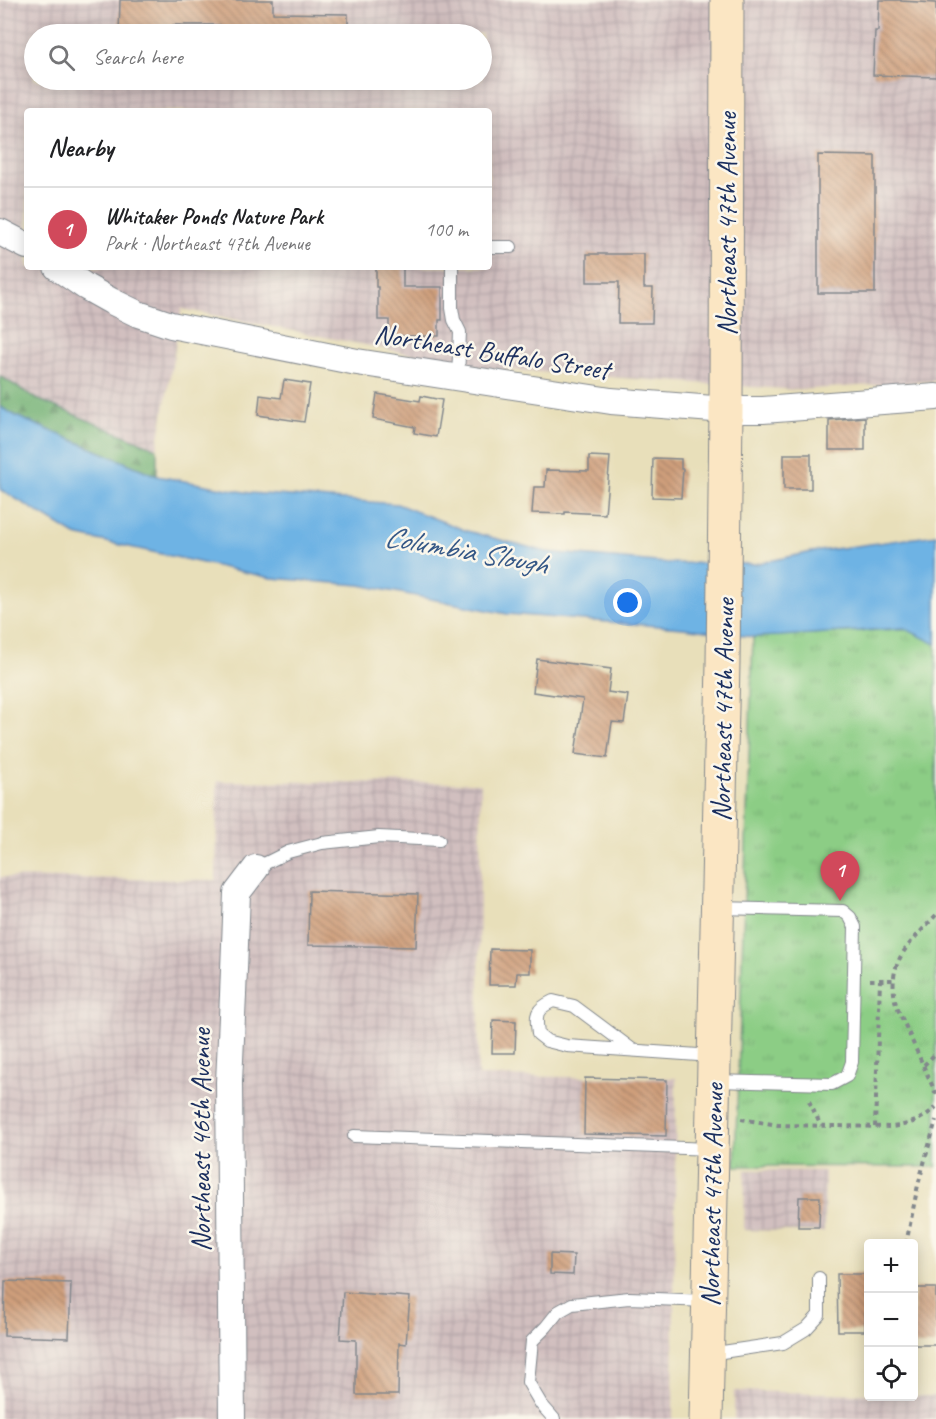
<!DOCTYPE html>
<html lang="en">
<head>
<meta charset="utf-8">
<style>
  :root { --surface:#fff; --page:#f6f6f6; --text:#202124; --muted:#757577; --line:#e0e0e0; --accent:#d1495b }
  body { margin:0; font-family:Caveat,sans-serif; background:var(--page); color:var(--text) }
  .controls { position:absolute; right:18px; bottom:18px; display:grid; overflow:hidden; border-radius:6px; box-shadow:0 3px 15px #0003 }
  .controls button { width:54px; height:54px; display:grid; place-items:center; padding:0; border:0; border-bottom:2px solid var(--line); background:var(--surface); color:var(--text); font:30px sans-serif }
  .you { position:absolute; left:628px; top:603px; width:21px; height:21px; margin:-15px; border:4px solid #fff; border-radius:50%; background:#1a73e8; box-shadow:0 0 0 9px #1a73e833 }
  .badge { display:grid; place-items:center; width:39px; height:39px; border-radius:50%; background:var(--accent); color:#fff; font-size:20px; font-weight:700 }
  .pin { position:absolute; translate:-50% -50px; filter:drop-shadow(0 2px 3px #0008) }
  .pin::after { content:''; position:absolute; top:32px; width:21px; height:18px; background:inherit; clip-path:polygon(0 0,100% 0,50% 100%) }
  .list { margin:0; padding:0; list-style:none }
  h2 { display:flex; justify-content:space-between; align-items:center; height:78px; margin:0; padding:0 24px; font-size:26px }
  h2 small { font-size:20px; font-weight:400; color:var(--muted) }
  .list li { display:grid; grid-template-columns:39px 1fr auto; gap:18px; align-items:center; box-sizing:border-box; height:84px; padding:0 24px; border-top:2px solid var(--line) }
  .list b { display:block; font-size:22px; white-space:nowrap }
  .list p { margin:0; font-size:20px; white-space:nowrap; color:var(--muted) }
  .list em { font-size:20px; font-style:normal; color:var(--muted) }
  .icon { flex:none; width:33px; height:33px; fill:none; stroke:currentColor; stroke-width:2; stroke-linecap:round; stroke-linejoin:round }
  .map { position:relative; flex:none; width:936px; height:1419px; overflow:hidden }
  .search { position:absolute; background:var(--surface); box-shadow:0 3px 15px #0003; left:24px; top:24px; width:468px; height:66px; display:flex; align-items:center; gap:15px; box-sizing:border-box; padding:0 21px; border-radius:33px; color:var(--muted); font-size:22px }
  .panel { position:absolute; background:var(--surface); box-shadow:0 3px 15px #0003; left:24px; top:108px; width:468px; height:162px; border-radius:6px }
  .map>svg:first-child { display:block }
</style>
</head>
<body>
<div class="map">
<svg width="936" height="1419" viewBox="0 0 936 1419">
  <defs>
    <pattern id="industrial-grid" width="8" height="8" patternUnits="userSpaceOnUse" patternTransform="scale(1.5)"><rect width="8" height="8" fill="#d1bfbf"/><path d="M0 4h8M4 0v8" fill="none" stroke="#b3a4a7"/></pattern>
    <pattern id="forest-firs" width="22" height="20" patternUnits="userSpaceOnUse" patternTransform="scale(1.5)"><rect width="22" height="20" fill="#71b072"/><path d="M5 1l3.5 6h-7zM16 11l3.5 6h-7z" fill="#5c9061"/></pattern>
    <pattern id="park-tufts" width="24" height="20" patternUnits="userSpaceOnUse" patternTransform="scale(1.5)"><rect width="24" height="20" fill="#8ccd85"/><path d="M3 7l-1-3M5 7V3M7 7l1-3M15 17l-1-3M17 17v-4M19 17l1-3" fill="none" stroke="#78b075"/></pattern>
    <pattern id="building-back-hatch" width="6" height="6" patternUnits="userSpaceOnUse" patternTransform="scale(1.5)"><rect width="6" height="6" fill="#cf9f7b"/><path d="M-1 5l2 2M0 0l6 6M5-1l2 2" fill="none" stroke="#a78268"/></pattern>
  </defs>
  <rect width="100%" height="100%" fill="#fbf7ec"/>
  <filter id="ink" filterUnits="userSpaceOnUse"><feTurbulence type="fractalNoise" baseFrequency=".0167" numOctaves="2"/><feDisplacementMap in="SourceGraphic" scale="12" xChannelSelector="R" yChannelSelector="G"/><feConvolveMatrix kernelMatrix="1 2 1 2 8 2 1 2 1" color-interpolation-filters="sRGB"/></filter>
  <filter id="wash" filterUnits="userSpaceOnUse"><feTurbulence type="fractalNoise" baseFrequency=".008" numOctaves="4" result="noise"/><feDisplacementMap in="SourceGraphic" scale="24" xChannelSelector="R" yChannelSelector="G"/><feGaussianBlur stdDeviation="1.35" result="paint"/><feColorMatrix in="noise" values="0 0 0 0 0 0 0 0 0 0 0 0 0 0 0 0 0 1.4 0 .05"/><feComposite in="paint" operator="in"/></filter>
  <g filter="url(#wash)">
    <rect width="100%" height="100%" fill="#e8dfba"/>
    <g fill="url(#industrial-grid)" fill-rule="evenodd">
      <path d="M0,0H936V381L797,390L482,368L182,309L157,449L37,399L0,376ZM34,34H482V80H34ZM27,111H489V267H27Z"/>
      <path d="M217,781L481,783L478,1076L676,1078L673,1419H0V877L216,880Z"/>
      <path d="M745,1170L825,1171L824,1232L744,1230Z"/>
      <path d="M734,1391L868,1394V1396H936V1419H734Z"/>
    </g>
    <path fill="url(#forest-firs)" stroke="#467068" stroke-width="1.5" d="M0,376L37,399L157,449V476L18,417L0,407Z"/>
    <path fill="url(#park-tufts)" stroke="#547e72" stroke-width="1.5" d="M936,627V1167L735,1166L753,637Z"/>
    <path fill="#6eb3e4" stroke="#4471a1" stroke-width="1.5" d="M0,407L18,417L157,476L250,493L397,504L467,531L547,552L667,563L755,564L812,552L936,535V644L904,628L780,636L753,637L683,628L507,614L360,585L271,578L75,535L0,489Z"/>
    <g id="blocks">
      <g fill="url(#building-back-hatch)">
        <path d="M120,0H273V13L348,14V34H220V25H173V34H119Z"/>
        <path d="M879,0H901V1L936,3V77L873,75L875,31H878Z"/>
        <path d="M818,155L875,156V293H818Z"/>
        <path d="M587,254H644V288H653L652,323H618L619,282H587Z"/>
        <path d="M376,267H403V287H442V320H439V336H389V320H378V287H376Z"/>
        <path d="M284,380L310,384L304,422L258,415L260,395L281,398Z"/>
        <path d="M377,394L420,401L421,396L442,400L436,437L414,433L415,427L373,419Z"/>
        <path d="M865,417V450H829V420Z"/>
        <rect x="784" y="454" width="27" height="35"/>
        <path d="M589,456L610,457L605,514L565,512V514L532,513L534,487H545L546,470L589,471Z"/>
        <path d="M653,458L681,459V469H683L681,498L652,497Z"/>
        <path d="M537,659L611,669L608,692L628,695L624,723L612,722L607,758L575,754L583,699L533,692Z"/>
        <path d="M309,891L418,894L416,947L308,945Z"/>
        <path d="M490,949L530,950V973H517L516,985H489Z"/>
        <path d="M493,1020L516,1021L515,1053H492Z"/>
        <path d="M585,1078L667,1080L666,1136L584,1134Z"/>
        <path d="M799,1197H820L819,1227H798Z"/>
        <path d="M550,1254L574,1255L573,1275L550,1274Z"/>
        <path d="M837,1274H865V1331H838Z"/>
        <path d="M5,1281L71,1283L69,1338L4,1336Z"/>
        <path d="M915,1288H936V1345H914V1297H915Z"/>
        <path d="M343,1292L410,1297L406,1344L399,1343L398,1395H356V1340L340,1339Z"/>
      </g>
    </g>
  </g>
  <g filter="url(#ink)">
    <use href="#blocks" fill-opacity="0" stroke="#82878c" stroke-width="1.5"/>
    <g fill="none" stroke-linecap="round" stroke-linejoin="round">
      <g stroke="#82878c" stroke-width="14">
        <g id="lane">
          <path d="M489,247H511"/>
          <path d="M452,267V308L454,320L460,332L458,378"/>
          <path d="M256,868L288,852L322,843L379,837L439,840"/>
          <path d="M633,1050L574,1006L553,1001C534,1010 536,1015 538,1034L547,1041L567,1046L713,1056"/>
          <path d="M715,1081L832,1084L847,1076L852,1062L855,927L850,917L843,911L718,908"/>
          <path d="M354,1136L711,1149"/>
          <path d="M709,1354L783,1343L806,1329L819,1315V1278"/>
          <path d="M554,1419L541,1404L528,1382L532,1341L546,1327L558,1312L572,1304L629,1298L708,1301"/>
        </g>
      </g>
      <g stroke="#82878c" stroke-width="28">
        <g id="street">
          <path d="M0,232L27,246"/>
          <path d="M57,267L86,287L111,301L138,314L171,325L357,362L611,401L726,410H763L936,397"/>
          <path d="M232,1419L229,1082L233,995L237,893L256,868"/>
        </g>
      </g>
      <g stroke="#82878c" stroke-width="35">
        <path id="secondary" d="M706,1419L723,663L726,410L727,0"/>
      </g>
      <g stroke="#82878c" stroke-width="4" stroke-dasharray="4.5 4.5" stroke-linecap="butt">
        <path d="M936,915C908,946 886,960 896,1005L936,1094"/>
        <path d="M870,980H893"/>
        <path d="M924,1065L936,1053"/>
        <path d="M809,1101L821,1126"/>
        <path d="M741,1119L778,1125L892,1127C910,1125 923,1119 936,1107"/>
        <path d="M875,1127L880,980"/>
        <path d="M906,1244L918,1185L936,1120"/>
      </g>
      <use href="#lane" stroke="#fff" stroke-width="12"/>
      <use href="#street" stroke="#fff" stroke-width="26"/>
      <use href="#secondary" stroke="#fbe6c3" stroke-width="33"/>
    </g>
  </g>
  <g text-anchor="middle" stroke-width="5" stroke-linejoin="round" paint-order="stroke">
    <g font-size="28" fill="#1b2f5e" stroke="#fbf7ec">
      <text transform="translate(726 224) rotate(-90)" y="10">Northeast 47th Avenue</text>
      <text transform="translate(492 351) rotate(9)" y="10">Northeast Buffalo Street</text>
      <text transform="translate(722 710) rotate(-89)" y="10">Northeast 47th Avenue</text>
      <text transform="translate(200 1140) rotate(-90)" y="10">Northeast 46th Avenue</text>
      <text transform="translate(711 1195) rotate(-89)" y="10">Northeast 47th Avenue</text>
    </g>
    <g font-size="30" font-style="italic" fill="#345786" stroke="#fbf7ec">
      <text transform="translate(466 550) rotate(10)" y="10">Columbia Slough</text>
    </g>
  </g>
</svg>
<div class="controls">
<button>+</button>
<button>−</button>
<button><svg class="icon" aria-label="locate" viewBox="0 0 24 24"><circle cx="12" cy="12" r="6"/><path d="M12 2v4M12 18v4M2 12h4M18 12h4"/></svg></button>
</div>
<div class="you"></div>
<div class="pin badge" style="left:840px;top:901px">1</div>
<div class="search"><svg class="icon" aria-label="search" viewBox="0 0 24 24"><circle cx="10" cy="10" r="6"/><path d="M15 15l6 6"/></svg>Search here</div>
<section class="panel">
<h2>Nearby<small></small></h2>
<ul class="list">
<li><span class="badge">1</span><div><b>Whitaker Ponds Nature Park</b><p>Park · Northeast 47th Avenue</p></div><em>100 m</em></li>
</ul>
</section>
</div>
</body>
</html>
